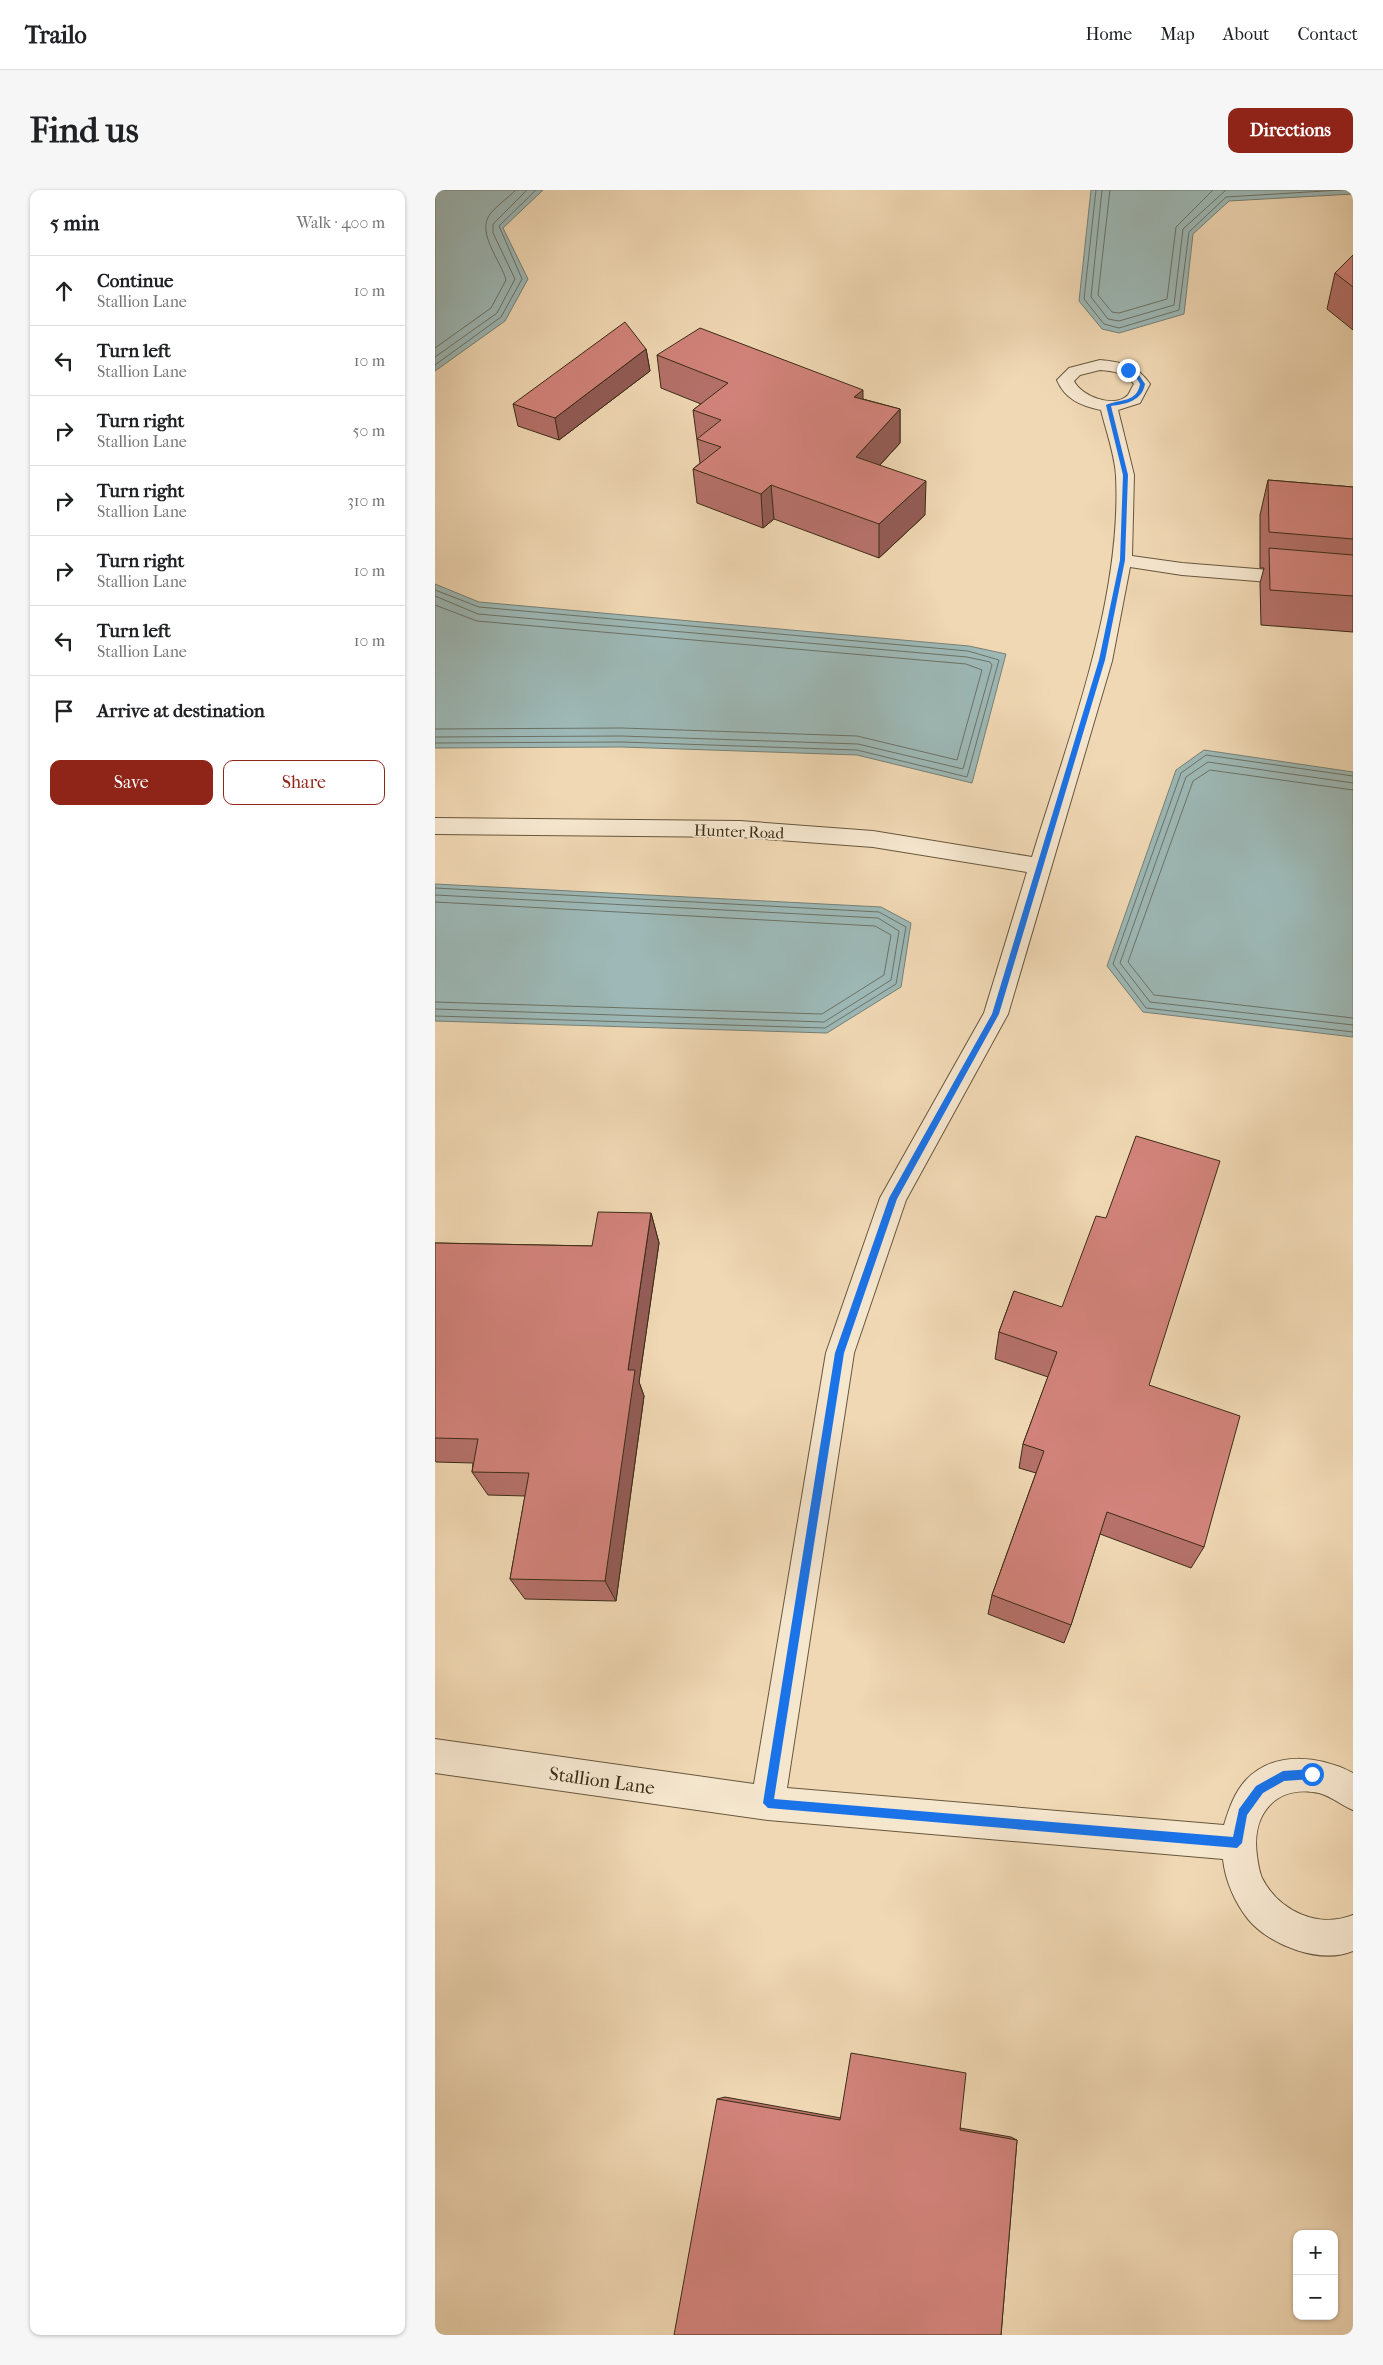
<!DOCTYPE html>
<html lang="en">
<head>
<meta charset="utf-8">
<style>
  :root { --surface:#fff; --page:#f6f6f6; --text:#202124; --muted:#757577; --line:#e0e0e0; --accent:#8f2418 }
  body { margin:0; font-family:"IM FELL French Canon",serif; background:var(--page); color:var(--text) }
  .controls { position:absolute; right:15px; bottom:15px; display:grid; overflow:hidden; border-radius:10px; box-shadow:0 1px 4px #0004 }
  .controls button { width:45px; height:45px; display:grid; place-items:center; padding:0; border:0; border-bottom:1px solid var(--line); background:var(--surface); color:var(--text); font:25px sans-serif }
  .stop { position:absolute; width:15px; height:15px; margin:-11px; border:4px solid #1a73e8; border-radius:50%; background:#fff }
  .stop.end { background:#1a73e8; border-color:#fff; box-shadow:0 1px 5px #0008 }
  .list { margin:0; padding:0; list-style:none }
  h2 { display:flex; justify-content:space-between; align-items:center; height:65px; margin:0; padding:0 20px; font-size:21px }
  h2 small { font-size:16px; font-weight:400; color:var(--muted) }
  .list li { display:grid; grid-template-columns:32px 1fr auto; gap:15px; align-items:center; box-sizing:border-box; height:70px; padding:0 20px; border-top:1px solid var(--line) }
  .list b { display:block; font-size:19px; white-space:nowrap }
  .list p { margin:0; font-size:16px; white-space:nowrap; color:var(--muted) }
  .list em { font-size:16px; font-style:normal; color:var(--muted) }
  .actions { display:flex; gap:10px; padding:15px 20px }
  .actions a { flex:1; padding:11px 0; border:1px solid var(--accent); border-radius:10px; text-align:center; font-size:18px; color:var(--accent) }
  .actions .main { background:var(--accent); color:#fff }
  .icon { flex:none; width:28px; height:28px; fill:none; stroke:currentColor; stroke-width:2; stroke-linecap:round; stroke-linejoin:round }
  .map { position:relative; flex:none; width:918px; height:2145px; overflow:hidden; border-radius:10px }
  header { display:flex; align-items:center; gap:30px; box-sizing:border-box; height:70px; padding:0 25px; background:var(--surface); border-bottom:1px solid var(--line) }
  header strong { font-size:24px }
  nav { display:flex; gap:28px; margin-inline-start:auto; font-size:18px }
  .intro { display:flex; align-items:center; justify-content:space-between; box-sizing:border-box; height:120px; padding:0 30px }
  h1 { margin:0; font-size:35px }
  .button { padding:12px 22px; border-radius:10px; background:var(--accent); color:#fff; font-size:18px; font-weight:700 }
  main { display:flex; gap:30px; padding:0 30px }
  aside { flex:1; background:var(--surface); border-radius:10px; box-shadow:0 1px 4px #0004 }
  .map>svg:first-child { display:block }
</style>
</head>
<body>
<header>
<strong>Trailo</strong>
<nav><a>Home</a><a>Map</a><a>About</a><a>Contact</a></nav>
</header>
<div class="intro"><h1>Find us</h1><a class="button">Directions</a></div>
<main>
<aside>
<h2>5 min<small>Walk · 400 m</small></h2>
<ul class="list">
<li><svg class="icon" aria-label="ahead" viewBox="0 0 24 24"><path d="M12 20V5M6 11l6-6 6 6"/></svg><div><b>Continue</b><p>Stallion Lane</p></div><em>10 m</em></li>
<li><svg class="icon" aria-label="left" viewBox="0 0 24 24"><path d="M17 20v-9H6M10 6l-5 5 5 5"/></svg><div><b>Turn left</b><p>Stallion Lane</p></div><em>10 m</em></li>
<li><svg class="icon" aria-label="right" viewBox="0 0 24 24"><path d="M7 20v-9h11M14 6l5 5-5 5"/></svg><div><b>Turn right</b><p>Stallion Lane</p></div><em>50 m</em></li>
<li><svg class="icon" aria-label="right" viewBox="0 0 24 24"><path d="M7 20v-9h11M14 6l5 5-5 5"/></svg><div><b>Turn right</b><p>Stallion Lane</p></div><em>310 m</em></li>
<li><svg class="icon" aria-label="right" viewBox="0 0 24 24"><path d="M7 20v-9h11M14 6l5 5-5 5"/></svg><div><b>Turn right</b><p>Stallion Lane</p></div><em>10 m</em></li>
<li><svg class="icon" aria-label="left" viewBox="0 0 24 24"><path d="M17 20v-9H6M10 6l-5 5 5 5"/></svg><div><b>Turn left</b><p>Stallion Lane</p></div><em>10 m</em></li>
<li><svg class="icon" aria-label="arrive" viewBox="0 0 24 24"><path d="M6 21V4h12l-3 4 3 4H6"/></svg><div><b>Arrive at destination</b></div></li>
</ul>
<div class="actions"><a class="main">Save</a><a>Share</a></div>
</aside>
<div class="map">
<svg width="918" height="2145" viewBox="0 0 918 2145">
  <rect width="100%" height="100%" fill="#f0d8b4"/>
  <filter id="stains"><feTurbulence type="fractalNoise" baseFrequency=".004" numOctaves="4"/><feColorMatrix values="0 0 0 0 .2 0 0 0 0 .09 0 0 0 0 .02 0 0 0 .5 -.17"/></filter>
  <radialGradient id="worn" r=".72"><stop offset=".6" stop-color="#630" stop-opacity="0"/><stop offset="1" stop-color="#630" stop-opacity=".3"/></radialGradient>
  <g fill="#9db8b6" stroke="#768076">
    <path d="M0,0H108L68,38L93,89L70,131L0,181Z"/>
    <path d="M656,0H918V4L794,11L758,44L749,124L684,143L667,139L644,111Z"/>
    <path d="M0,394L44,412L534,456L571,464L537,593L422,565L187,557L0,558Z"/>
    <path d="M769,560L918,582V847L708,822L672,776L741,580Z"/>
    <path d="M0,694L446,717L476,733L466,797L392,843L0,831Z"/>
  </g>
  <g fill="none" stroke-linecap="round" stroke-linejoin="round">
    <g stroke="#6c7266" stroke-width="1">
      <path d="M661,0L649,109L669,134L684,138L744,120L754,42L791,7L906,0"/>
      <path d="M667,0L656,107L673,129L684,131L739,115L748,39L791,0"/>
      <path d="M675,0L663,105L677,122L684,123L732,109L741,37L778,0"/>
      <path d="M0,158L56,118L71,90C66,71 41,43 55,24C62,15 73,8 81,0"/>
      <path d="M0,167L62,123L80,89L58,43V34L92,0"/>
      <path d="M0,175L66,127L87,89L64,36L101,0"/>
      <path d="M0,400L44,417L533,461L564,470L532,587L422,560L187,552L0,553"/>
      <path d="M0,406L43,424L532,467L555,472L557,475L528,579L423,554L187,546L0,547"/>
      <path d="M0,415L42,431L531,474L547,480L522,570L422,546L187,538L0,539"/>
      <path d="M918,586L771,565L746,583L678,774L711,818L918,842"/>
      <path d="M918,593L773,572L751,587L685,773L715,812L918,835"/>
      <path d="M918,600L775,580L758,591L693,772L719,805L918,828"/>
      <path d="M0,698L444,722L471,737L461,794L390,838L0,826"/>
      <path d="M0,705L443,728L464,741L456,790L389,832L0,819"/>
      <path d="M0,712L440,736L456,745L449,785L387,824L0,812"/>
    </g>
    <g stroke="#68573d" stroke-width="2">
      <path id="minor" d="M665,170C687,172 703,176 715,194L705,213L683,220L699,285L697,366L747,373L918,387V399L747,385L695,377L677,471L573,824L471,1010L419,1163L352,1598L789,1635C794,1619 799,1603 811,1590C839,1560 885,1566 918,1583V1620C906,1615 896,1606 884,1603C840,1594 816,1625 822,1666C823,1673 824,1681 827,1688C844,1721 883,1739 918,1725V1761C886,1775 834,1755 813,1729C800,1713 790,1690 788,1669L333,1630L0,1583V1549L319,1594L391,1163L445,1008L549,823L592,682L438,657L305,647L0,644V628L305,631L438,641L597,667C633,549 687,411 681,286C680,265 671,241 666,220C646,216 630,209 622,190L634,178ZM665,180C679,181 690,183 699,194C697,197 695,202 693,205C679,219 646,206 639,191L645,185Z"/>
    </g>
    <use href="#minor" fill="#f5e6ce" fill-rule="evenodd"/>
  </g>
  <g fill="#b5716a" stroke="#3b2c15">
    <path d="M918,65V140L892,119L900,83Z"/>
    <path d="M211,159L215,181L124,250L83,236L78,214Z"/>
    <path d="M222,165L428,209L465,219V253L445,275L490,325L444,368L339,329L328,338L262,313L258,279L265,273L258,220L266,214L226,198Z"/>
    <path d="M833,290L918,297V442L826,435L825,393L829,378H825V325Z"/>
    <path d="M216,1023L224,1053L204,1192L209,1206L181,1411L90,1409L75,1389L90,1306L53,1305L37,1282L38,1273L1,1272L0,1270V1053L157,1056Z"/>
    <path d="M579,1101L714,1195L769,1357L756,1378L665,1344L636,1435L629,1453L553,1424L557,1405L601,1283L584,1278L588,1254L613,1187L560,1169L564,1142Z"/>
    <path d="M290,1907L406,1928L525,1938L576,1947L582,1950L566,2145L282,1909Z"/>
  </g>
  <g fill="#935c56" stroke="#3b2c15">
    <path d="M211,159L215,181L124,250L120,228Z"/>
    <path d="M428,200V233L419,207Z"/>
    <path d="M465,219V253L422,300L421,267Z"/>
    <path d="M491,291L490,325L444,368V334Z"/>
    <path d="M336,295L339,329L328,338L326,304Z"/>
    <path d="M216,1023L224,1053L204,1192L209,1206L181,1411L170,1391L193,1180Z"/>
  </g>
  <g fill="#d2837b" stroke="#3b2c15">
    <path d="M918,65V97L900,83Z"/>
    <path d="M190,132L211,159L120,228L78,214Z"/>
    <path d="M265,138L428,200L419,207L465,219L421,267L491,291L444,334L336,295L326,304L258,279L286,257L262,249L286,230L258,220L293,193L222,165Z"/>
    <path d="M833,290L918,297V349L834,342Z"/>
    <path d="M834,358L918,365V406L835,400Z"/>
    <path d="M701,946L785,971L714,1195L805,1226L769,1357L672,1322L636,1435L557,1405L609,1261L588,1254L622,1162L564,1142L579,1101L627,1117L661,1026L671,1028Z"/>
    <path d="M163,1022L216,1023L193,1180H200L170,1391L75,1389L94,1283L37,1282L43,1249L0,1248V1053L157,1056Z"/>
    <path d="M416,1863L531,1883L525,1940L582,1950L566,2145H239L282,1909L405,1930Z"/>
  </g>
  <path fill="#1a73e8" d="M693,179L704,185L710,194C707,211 691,214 676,216L693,285L690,370L670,470L564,824L462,1009L409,1163L339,1609L798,1647L804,1619L821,1596L848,1581L877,1579L882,1584L877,1589L849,1591L828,1603L812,1625L807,1653L802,1658L333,1618L328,1613L400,1163L454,1008L557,824L664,470L685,370L688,285L671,215C684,209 702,213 705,194L701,187L691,181Z"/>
  <g text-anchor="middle" stroke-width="4" stroke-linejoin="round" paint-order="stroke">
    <g font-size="16" fill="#3b2c15" stroke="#f5e6ce">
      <text transform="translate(304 641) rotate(2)" y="6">Hunter Road</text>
    </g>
    <g font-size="19" fill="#3b2c15" stroke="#f5e6ce">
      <text transform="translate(167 1590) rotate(8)" y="7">Stallion Lane</text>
    </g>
  </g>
  <rect width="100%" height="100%" filter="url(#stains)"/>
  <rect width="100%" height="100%" fill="url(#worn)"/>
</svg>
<div class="controls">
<button>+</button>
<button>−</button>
</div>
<div class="stop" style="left:877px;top:1584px"></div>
<div class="stop end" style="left:693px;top:180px"></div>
</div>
</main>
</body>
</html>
